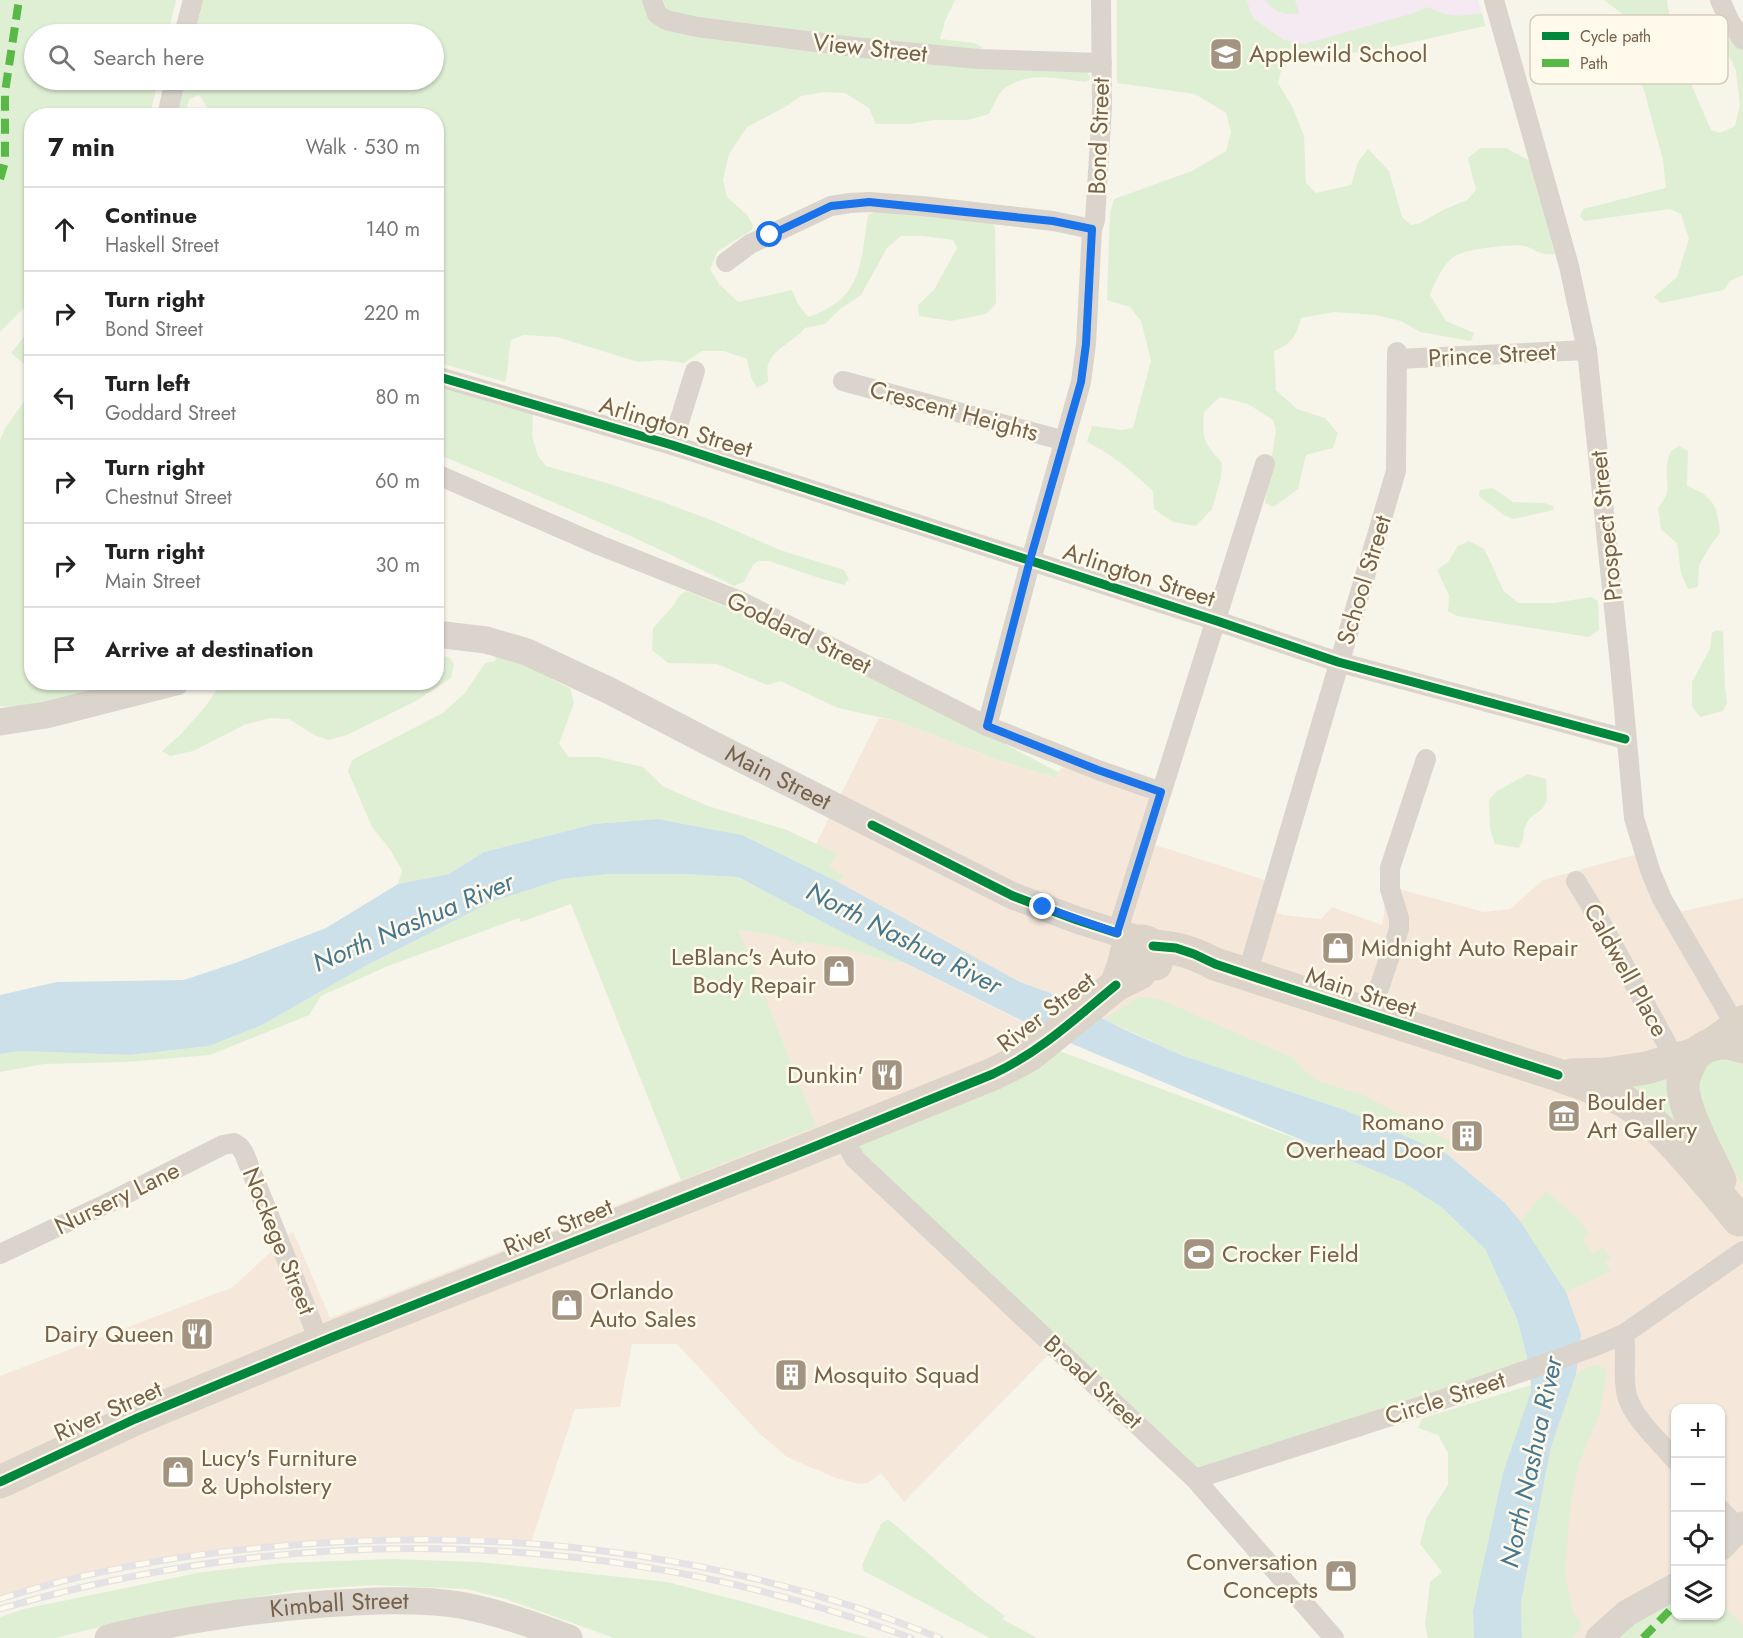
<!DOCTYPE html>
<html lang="en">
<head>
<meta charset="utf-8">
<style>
  :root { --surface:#fff; --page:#f6f6f6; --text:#222; --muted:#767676; --line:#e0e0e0 }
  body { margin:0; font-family:Jost,sans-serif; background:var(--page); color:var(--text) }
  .controls { position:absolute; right:18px; bottom:18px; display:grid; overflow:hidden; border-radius:12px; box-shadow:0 2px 4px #0004 }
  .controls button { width:54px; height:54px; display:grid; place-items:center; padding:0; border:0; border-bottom:2px solid var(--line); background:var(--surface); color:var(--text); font:30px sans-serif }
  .stop { position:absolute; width:18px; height:18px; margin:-14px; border:4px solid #1a73e8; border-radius:50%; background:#fff }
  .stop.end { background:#1a73e8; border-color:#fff; box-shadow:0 2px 6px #0008 }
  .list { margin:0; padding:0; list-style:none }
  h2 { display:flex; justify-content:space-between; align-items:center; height:78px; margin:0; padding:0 24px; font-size:26px }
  h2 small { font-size:20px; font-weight:400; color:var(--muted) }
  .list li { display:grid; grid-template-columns:39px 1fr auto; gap:18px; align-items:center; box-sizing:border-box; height:84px; padding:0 24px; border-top:2px solid var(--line) }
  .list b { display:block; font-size:22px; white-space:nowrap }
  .list p { margin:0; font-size:20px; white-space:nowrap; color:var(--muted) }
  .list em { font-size:20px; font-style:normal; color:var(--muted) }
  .icon { flex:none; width:33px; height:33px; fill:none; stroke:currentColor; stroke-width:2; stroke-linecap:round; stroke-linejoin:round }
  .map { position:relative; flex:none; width:1743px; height:1638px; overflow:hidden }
  .search { position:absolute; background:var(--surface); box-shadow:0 2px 4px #0004; left:24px; top:24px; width:420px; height:66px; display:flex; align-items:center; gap:15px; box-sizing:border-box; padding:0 21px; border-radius:33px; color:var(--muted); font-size:22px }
  .panel { position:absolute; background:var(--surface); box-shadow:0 2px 4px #0004; left:24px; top:108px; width:420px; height:582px; border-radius:24px }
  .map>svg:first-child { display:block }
</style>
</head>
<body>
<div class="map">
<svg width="1743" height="1638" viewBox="0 0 1743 1638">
  <rect width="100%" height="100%" fill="#f7f4ea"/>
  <g fill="#f5e8da" fill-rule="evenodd">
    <path d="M879,718L897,721L998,760L1054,778L1058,772L1067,764L1161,792L1146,842L1274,883L1267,907L1283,915L1321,919L1332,907L1382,925L1384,916V885L1484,912L1510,909L1543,880L1644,852L1674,913L1743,898V1638H1522L1521,1602L1551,1447L1504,1202L1447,1154L1342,1109L1121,1028L1064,998L1020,982L805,866ZM1676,1408H1720V1616H1676Z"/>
    <path d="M571,904L834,928L1053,1037L1058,1349L1042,1361L904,1502L881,1473L868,1483L859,1484L836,1478L787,1457L760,1434L677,1344H632L620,1407L575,1409L531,1542L447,1539H389L322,1542L255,1548L188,1557L119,1569L70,1580L0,1599V1376L233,1287L293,1231L330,1318L681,1180Z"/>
  </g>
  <path fill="#f5eaf2" d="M1117,0H1478L1485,26L1377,50L1245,64L1117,83Z"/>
  <g fill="#dfefd4">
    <path d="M0,0H176L168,34H34V80H158L150,115L32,116L31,301L0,332Z"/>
    <path d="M203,0H645L648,18L658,24L1086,70L1091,79L1085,82C1058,79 1026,70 1003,90C997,95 993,107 989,114L968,120H934L910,124H876L869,108L845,93L824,92L801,96L787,106L747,127L729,154L723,180L727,197L748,216L753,226L752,230L718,251L710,269L719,284L738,302L792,290L798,304L808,317C863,299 860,264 868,215L883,209L991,221L995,228L996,304L986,314L951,321L919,316L918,305L934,290L957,248L953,240L923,236H901L887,248L861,295L840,309L825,324L805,328C795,341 777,346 769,362C766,367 768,376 768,382L757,388L751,377L747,359L724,351H702L684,363L662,360L638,362L557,337L524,335L511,340C508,354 509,368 505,382L437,362L436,116L212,115L199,95L189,100L185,115L175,116L184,80H434V34H195Z"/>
    <path d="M663,0H955L945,21L940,39L975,43L983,48L975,54L696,22L667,11Z"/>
    <path d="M1117,0H1246L1254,19L1284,40L1304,44L1414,13L1427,7C1449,17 1458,17 1482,13L1485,26L1377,50L1291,60L1281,71L1278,83L1292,106L1304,136L1306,183L1316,193L1351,185L1358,162L1368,149L1389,171L1402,217L1411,225L1420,223L1443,210L1467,200L1476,190L1468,158L1480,148H1506L1530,161L1555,254C1538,256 1537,249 1524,246C1509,244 1467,249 1455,256C1444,262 1434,284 1430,295L1446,321L1474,333L1471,341L1420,332L1401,321L1375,315L1334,312L1301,318C1296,336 1292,344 1274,351L1276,390L1297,409L1325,418L1338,433L1333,448L1306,455L1298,489L1274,507L1265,503L1276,429L1273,420L1248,404L1220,397L1204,412C1202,441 1204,442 1222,463L1221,478L1212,509L1196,526L1173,522L1154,509L1153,491C1131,470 1114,456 1087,442L1092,426L1122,430L1133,428L1151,361L1141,321L1130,307L1107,300L1110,212L1114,199L1192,171L1226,151L1231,132L1226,113L1195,94L1117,83Z"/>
    <path d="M1265,0H1295L1299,13C1285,16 1273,12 1265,0Z"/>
    <path d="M1604,0H1667C1673,46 1693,88 1711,130L1720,133L1735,126L1740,105L1736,71L1727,51L1730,36L1743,47V275L1730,281L1724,290L1661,303L1654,297L1677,277L1689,239L1681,214L1670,209L1584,221L1580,217L1583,209L1666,188L1663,160L1630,39L1625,16Z"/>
    <path d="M31,328V370L11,353Z"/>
    <path d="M436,385L531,413L533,416L532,436L538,456L546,466L607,483L660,501L711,520L780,550L844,570L849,579L844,585L819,578L769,561H758L753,565L744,582L734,586C637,536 537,495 437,454Z"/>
    <path d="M31,392L32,682L176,683L12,707L0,706V440L6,427Z"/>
    <path d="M1679,446L1688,451L1687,486C1715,497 1717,506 1720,533L1712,543L1699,565L1698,587L1688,589L1681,573L1677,543L1661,529L1658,508C1673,490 1665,486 1667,466C1667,461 1669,456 1671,451Z"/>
    <path d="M1493,488L1513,502L1544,503L1553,506L1554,510L1513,519L1504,515L1479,496L1480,490Z"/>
    <path d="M1469,541L1484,549L1492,565L1503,590L1518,603H1554L1591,597L1598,601L1599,630L1589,637L1457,616L1448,611L1449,595L1437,570L1448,562L1458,546Z"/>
    <path d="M686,591L748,616L955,718L1058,772L1055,778L998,760L897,721L838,708L780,681L767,685L717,664L668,663L652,650L653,628L674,605L678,597Z"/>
    <path d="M1717,630L1723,632L1725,687L1727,703L1723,711L1700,717L1692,706V682L1710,649L1712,633Z"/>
    <path d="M437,654L450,658L454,664L451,678L416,701L347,735L328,740L314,735L289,719L270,718L244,725L193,751L170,756L162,751L180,735L206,706L217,689L235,683L351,682L363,687L383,683L436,682Z"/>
    <path d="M496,656C511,659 528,664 541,672C551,678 559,684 570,688L574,703L559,744L569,757H598L643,767L664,787L708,806L787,830L837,854L829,867L844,876L838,882L742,835L658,819L594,824L484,852L449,874L398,884L402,870L389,848L372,827L348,771L352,760L443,713L465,693L485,663L495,661Z"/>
    <path d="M1528,774L1546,779L1547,801L1542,809L1529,819L1524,829L1523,840L1519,848L1495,844L1490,829L1489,800L1497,791Z"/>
    <path d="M609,874H684L738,877L834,928L904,962H893L847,949L803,941L801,945L777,936L738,929L816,1126L681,1180L571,904L521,922L519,918L388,966L321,996L309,1015L210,1055L127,1062L44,1064L0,1072V1054L20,1051L129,1055L209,1046L262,1025L367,965L490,902L562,879Z"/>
    <path d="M1139,997L1159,999L1293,1058L1305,1071L1319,1081L1364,1095L1451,1142L1447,1154L1342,1109L1181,1055L1104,1019Z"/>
    <path d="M1043,1045L1324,1149L1404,1183L1441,1207L1485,1249L1517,1319L1530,1369L1195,1479L855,1159V1130Z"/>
    <path d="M1714,1058L1743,1061V1186L1721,1145L1701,1116L1697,1076Z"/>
    <path d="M1669,1071L1696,1146L1632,1094L1631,1082Z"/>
    <path d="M1546,1191L1578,1219L1589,1234L1582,1239L1593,1254L1603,1248L1611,1258L1605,1263L1611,1271L1566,1292L1520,1221Z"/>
    <path d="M1599,1365L1607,1371L1600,1412L1578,1466L1570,1508L1565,1575L1573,1612L1581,1623L1580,1630L1572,1638H1522L1521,1602L1551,1447L1576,1374L1587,1367Z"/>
    <path d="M1531,1385V1391L1473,1611L1474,1638H1428L1425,1625L1430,1582L1442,1572L1420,1544L1427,1517L1448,1485V1453L1438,1435L1418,1428L1423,1418Z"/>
    <path d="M888,1519L978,1596L1005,1616L1002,1619L1037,1638H990L864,1571L862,1565L881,1524Z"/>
    <path d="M392,1559L479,1562L667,1582L752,1604L869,1638H614L506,1599L466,1589L374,1585L296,1590L145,1616L55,1638H0V1617L24,1609L202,1572L283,1563Z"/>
    <path d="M1675,1600L1676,1616H1720L1721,1603L1743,1626V1638H1617L1642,1619Z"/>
  </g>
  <path fill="#cbe0e8" d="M658,819L742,835L838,882L1020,982L1064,998L1121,1028L1181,1055L1342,1109L1447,1154L1504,1202L1520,1221L1566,1292L1581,1334L1576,1374L1551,1447L1521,1602L1522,1638H1474L1473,1611L1503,1473L1531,1391L1530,1369L1517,1319L1485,1249L1441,1207L1404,1183L1051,1035L834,928L738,877L684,874H609L562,879L491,902L367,965L262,1025L209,1046L129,1055L20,1051L0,1054V995L57,982L184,980L235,963L326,928L398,884L449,874L484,852L594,824Z"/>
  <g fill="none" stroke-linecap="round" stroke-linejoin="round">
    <g stroke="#dad4cd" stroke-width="20">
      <path d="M652,0L657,14L666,20L697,27L854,47L978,59L1102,63"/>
      <path d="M1494,0L1569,266L1587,350L1620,665L1634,818L1650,870L1662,899L1741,1035"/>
      <path d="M1720,0L1730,22L1743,40"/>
      <path d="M184,34L193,0"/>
      <path d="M167,116L175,80"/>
      <path d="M726,262L750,244L831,206L850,203L869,202L922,206L1053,221L1092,229"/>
      <path d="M1397,359L1587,350"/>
      <path d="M436,376L672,445L1217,621L1338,662L1625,739"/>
      <path d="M843,381L1065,441"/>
      <path d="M672,445L695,371"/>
      <path d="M436,474L599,545L740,601L987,726L1098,770L1161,792"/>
      <path d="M987,726L1031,560L1081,382L1086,344L1092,229L1095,220L1102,107L1101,0"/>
      <path d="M1576,881L1600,921L1675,1059"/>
      <path d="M1117,933L1265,464"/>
      <path d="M1247,975L1396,471L1397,352"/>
      <path d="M1370,1015L1399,929V918L1390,889V868L1426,759"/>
      <path d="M842,1136L855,1159L1195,1479L1334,1638"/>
      <path d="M0,1254L108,1203L223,1145L234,1143L240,1147L244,1153L320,1343"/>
      <path d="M1624,1334C1627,1354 1622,1376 1627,1396C1633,1418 1661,1443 1676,1461"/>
      <path d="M1195,1479L1453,1396L1593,1347L1624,1334L1743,1251"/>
      <path d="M1720,1509L1739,1529"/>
    </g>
    <g stroke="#dad4cd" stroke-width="27">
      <path id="s1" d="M436,634L486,640L527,652L610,691L706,741L1013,896L1077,920L1144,941"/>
      <path d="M0,722L46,715L176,682"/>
      <path d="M1720,1548L1743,1525"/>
      <path id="s2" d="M108,1638C179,1620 251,1610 324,1604C369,1601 415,1598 460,1605C498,1612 533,1625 569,1638"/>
      <path d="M1599,1638L1627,1613L1676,1586"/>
    </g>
    <path stroke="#dad5c7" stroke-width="30" d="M1707,1046L1743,1020"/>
    <g stroke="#dcd3c9" stroke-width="33">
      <path d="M1153,946C1179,948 1192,952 1215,964L1558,1075C1579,1083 1602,1090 1622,1100C1642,1111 1657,1127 1672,1142C1695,1167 1717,1193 1739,1220"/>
      <path d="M1116,985C1119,977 1122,970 1124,962C1126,958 1125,953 1128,949C1139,932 1161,945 1156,964"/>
      <path d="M1695,1054C1690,1063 1684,1073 1683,1084C1682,1108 1709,1157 1720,1180"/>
      <path d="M1571,1075L1606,1074L1646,1068L1695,1054L1707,1046L1719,1043H1729L1743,1047"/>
      <path d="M0,1482L135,1419L188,1397L333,1337L806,1150L993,1074L1015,1063L1031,1054L1116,985L1140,973"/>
    </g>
    <g stroke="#e5e2e5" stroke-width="7">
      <g id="rail">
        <path d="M0,1599C87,1571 178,1555 269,1547C500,1525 723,1551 940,1638"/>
        <path d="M0,1609C299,1521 618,1528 911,1638"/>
      </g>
    </g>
    <use href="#rail" stroke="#fffaeb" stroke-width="4.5" stroke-dasharray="14" stroke-linecap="butt"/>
    <g stroke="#58b947" stroke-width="8" stroke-dasharray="15 8" stroke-linecap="butt">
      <path d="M0,179L5,162V92L19,0"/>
      <path d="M1643,1638L1676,1604"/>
    </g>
    <g stroke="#fffaeb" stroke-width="13">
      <g id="cycleway">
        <path d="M436,376L672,445L1217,621L1338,662L1625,739"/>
        <path d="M872,825L1013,896L1077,920L1117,933"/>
        <path d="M1153,946L1176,948L1194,954L1215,964L1257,978L1558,1075"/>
        <path d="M0,1482L135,1419L188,1397L333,1337L806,1150L993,1074C1040,1052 1076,1018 1116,985"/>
      </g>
    </g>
    <use href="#cycleway" stroke="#00873e" stroke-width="9"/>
  </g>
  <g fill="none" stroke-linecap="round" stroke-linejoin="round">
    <path stroke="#1a73e8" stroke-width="8" d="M770,235L831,206L869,202L1053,221L1092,229L1086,344L1081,382L1030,560L987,726L1098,770L1161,792L1117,933L1043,907"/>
  </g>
  <defs>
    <g id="school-square" transform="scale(1.725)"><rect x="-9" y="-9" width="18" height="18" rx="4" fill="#a39481" stroke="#fffaeb"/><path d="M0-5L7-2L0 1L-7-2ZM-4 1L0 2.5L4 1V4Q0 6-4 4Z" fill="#fff"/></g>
    <g id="shop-square" transform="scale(1.725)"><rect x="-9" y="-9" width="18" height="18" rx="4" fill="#a39481" stroke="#fffaeb"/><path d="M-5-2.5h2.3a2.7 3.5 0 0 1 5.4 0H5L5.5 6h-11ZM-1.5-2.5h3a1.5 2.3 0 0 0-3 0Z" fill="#fff"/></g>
    <g id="restaurant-square" transform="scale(1.725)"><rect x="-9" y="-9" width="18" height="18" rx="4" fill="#a39481" stroke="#fffaeb"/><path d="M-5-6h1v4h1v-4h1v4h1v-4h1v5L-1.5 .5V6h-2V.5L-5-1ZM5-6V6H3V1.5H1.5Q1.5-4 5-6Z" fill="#fff"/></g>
    <g id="museum-square" transform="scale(1.725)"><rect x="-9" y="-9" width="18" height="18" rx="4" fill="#a39481" stroke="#fffaeb"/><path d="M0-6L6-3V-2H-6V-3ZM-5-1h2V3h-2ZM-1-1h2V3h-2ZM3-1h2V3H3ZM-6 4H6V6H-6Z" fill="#fff"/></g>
    <g id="building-square" transform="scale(1.725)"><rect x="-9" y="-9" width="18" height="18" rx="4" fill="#a39481" stroke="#fffaeb"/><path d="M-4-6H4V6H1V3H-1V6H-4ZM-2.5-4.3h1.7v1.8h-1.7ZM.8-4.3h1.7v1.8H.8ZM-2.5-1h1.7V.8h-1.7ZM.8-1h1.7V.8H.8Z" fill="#fff"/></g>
    <g id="stadium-square" transform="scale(1.725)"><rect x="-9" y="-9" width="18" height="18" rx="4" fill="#a39481" stroke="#fffaeb"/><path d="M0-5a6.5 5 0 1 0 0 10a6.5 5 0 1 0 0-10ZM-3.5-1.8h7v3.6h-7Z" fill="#fff"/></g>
  </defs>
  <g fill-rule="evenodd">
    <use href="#school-square" x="1226" y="54"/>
    <use href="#shop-square" x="1338" y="948"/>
    <use href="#shop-square" x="839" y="971"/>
    <use href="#restaurant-square" x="887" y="1075"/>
    <use href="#museum-square" x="1564" y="1116"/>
    <use href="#building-square" x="1467" y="1136"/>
    <use href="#stadium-square" x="1199" y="1254"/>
    <use href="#shop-square" x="567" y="1305"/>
    <use href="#restaurant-square" x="197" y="1334"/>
    <use href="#building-square" x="791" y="1375"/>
    <use href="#shop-square" x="178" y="1472"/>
    <use href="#shop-square" x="1341" y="1576"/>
  </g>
  <g text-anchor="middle" stroke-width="5" stroke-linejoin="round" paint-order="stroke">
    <g font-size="24" fill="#766149" stroke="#fffaeb">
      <text transform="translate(870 48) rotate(6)" y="8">View Street</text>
      <text transform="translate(1099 136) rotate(-88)" y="8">Bond Street</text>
      <text transform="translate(1492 355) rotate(-3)" y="8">Prince Street</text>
      <text transform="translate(954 411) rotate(15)" y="8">Crescent Heights</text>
      <text transform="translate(676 427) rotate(17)" y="8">Arlington Street</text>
      <text transform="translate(1606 526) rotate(-96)" y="8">Prospect Street</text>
      <text transform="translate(1139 575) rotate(18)" y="8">Arlington Street</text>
      <text transform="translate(1364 580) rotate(-73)" y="8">School Street</text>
      <text transform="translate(799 633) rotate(26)" y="8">Goddard Street</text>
      <text dy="8" stroke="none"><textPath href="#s1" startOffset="374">Main Street</textPath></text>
      <text transform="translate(1626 970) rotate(61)" y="8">Caldwell Place</text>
      <text transform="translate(1361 992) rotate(18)" y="8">Main Street</text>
      <text transform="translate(1046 1012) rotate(-37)" y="8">River Street</text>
      <text transform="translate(117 1198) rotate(-26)" y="8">Nursery Lane</text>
      <text transform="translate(558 1227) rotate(-22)" y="8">River Street</text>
      <text transform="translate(279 1241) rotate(68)" y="8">Nockege Street</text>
      <text transform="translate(1093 1382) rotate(43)" y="8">Broad Street</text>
      <text transform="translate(1445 1398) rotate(-18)" y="8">Circle Street</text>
      <text transform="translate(108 1411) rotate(-24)" y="8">River Street</text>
      <text dy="8" stroke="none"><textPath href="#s2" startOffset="234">Kimball Street</textPath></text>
    </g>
    <g font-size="24" fill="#766149" stroke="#fffaeb" text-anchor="start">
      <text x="1249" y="62">Applewild School</text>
      <text x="1361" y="956">Midnight Auto Repair</text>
      <text x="816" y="965" text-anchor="end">LeBlanc's Auto<tspan x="816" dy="28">Body Repair</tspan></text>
      <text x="864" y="1083" text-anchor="end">Dunkin'</text>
      <text x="1587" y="1110">Boulder<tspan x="1587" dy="28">Art Gallery</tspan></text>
      <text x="1444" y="1130" text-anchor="end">Romano<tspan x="1444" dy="28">Overhead Door</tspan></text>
      <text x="1222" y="1262">Crocker Field</text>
      <text x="590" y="1299">Orlando<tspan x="590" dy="28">Auto Sales</tspan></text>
      <text x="174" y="1342" text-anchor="end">Dairy Queen</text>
      <text x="814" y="1383">Mosquito Squad</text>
      <text x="201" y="1466">Lucy's Furniture<tspan x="201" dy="28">&amp; Upholstery</tspan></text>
      <text x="1318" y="1570" text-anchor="end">Conversation<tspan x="1318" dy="28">Concepts</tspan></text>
    </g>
    <g font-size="26" font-style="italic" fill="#447892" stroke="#fffaeb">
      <text transform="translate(413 922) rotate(-23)" y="9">North Nashua River</text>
      <text transform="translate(904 938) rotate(27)" y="9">North Nashua River</text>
      <text transform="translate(1531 1462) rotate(-78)" y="9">North Nashua River</text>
    </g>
  </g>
  <rect x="1530" y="15" width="198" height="69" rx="9" fill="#fffaeb" stroke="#d6ccba" stroke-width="1.5"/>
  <rect x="1542" y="32" width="27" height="8" fill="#00873e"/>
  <rect x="1542" y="59" width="27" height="8" fill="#58b947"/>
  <g font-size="16" fill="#766149">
    <text x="1580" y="42">Cycle path</text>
    <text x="1580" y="69">Path</text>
  </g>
</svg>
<div class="controls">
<button>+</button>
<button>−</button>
<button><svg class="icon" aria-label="locate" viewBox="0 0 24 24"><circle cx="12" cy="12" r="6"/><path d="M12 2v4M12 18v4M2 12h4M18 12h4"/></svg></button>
<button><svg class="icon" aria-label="layers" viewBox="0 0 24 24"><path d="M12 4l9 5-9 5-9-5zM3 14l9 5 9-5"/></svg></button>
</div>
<div class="stop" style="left:770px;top:235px"></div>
<div class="stop end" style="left:1043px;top:907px"></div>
<div class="search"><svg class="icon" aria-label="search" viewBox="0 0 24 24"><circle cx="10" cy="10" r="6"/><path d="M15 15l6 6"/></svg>Search here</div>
<section class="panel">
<h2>7 min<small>Walk · 530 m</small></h2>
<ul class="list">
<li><svg class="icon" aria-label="ahead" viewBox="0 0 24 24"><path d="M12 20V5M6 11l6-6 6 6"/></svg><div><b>Continue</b><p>Haskell Street</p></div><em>140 m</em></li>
<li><svg class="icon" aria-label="right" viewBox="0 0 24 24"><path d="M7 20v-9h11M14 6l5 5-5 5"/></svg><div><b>Turn right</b><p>Bond Street</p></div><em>220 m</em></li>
<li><svg class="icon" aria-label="left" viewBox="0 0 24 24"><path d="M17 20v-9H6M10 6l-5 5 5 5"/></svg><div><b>Turn left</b><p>Goddard Street</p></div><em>80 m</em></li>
<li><svg class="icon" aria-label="right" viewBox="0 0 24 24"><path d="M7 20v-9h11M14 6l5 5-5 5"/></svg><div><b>Turn right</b><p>Chestnut Street</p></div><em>60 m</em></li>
<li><svg class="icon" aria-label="right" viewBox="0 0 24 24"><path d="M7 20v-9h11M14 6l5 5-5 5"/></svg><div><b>Turn right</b><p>Main Street</p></div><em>30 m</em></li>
<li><svg class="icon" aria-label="arrive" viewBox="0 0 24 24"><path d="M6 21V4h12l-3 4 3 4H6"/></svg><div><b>Arrive at destination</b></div></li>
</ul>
</section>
</div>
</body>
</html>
